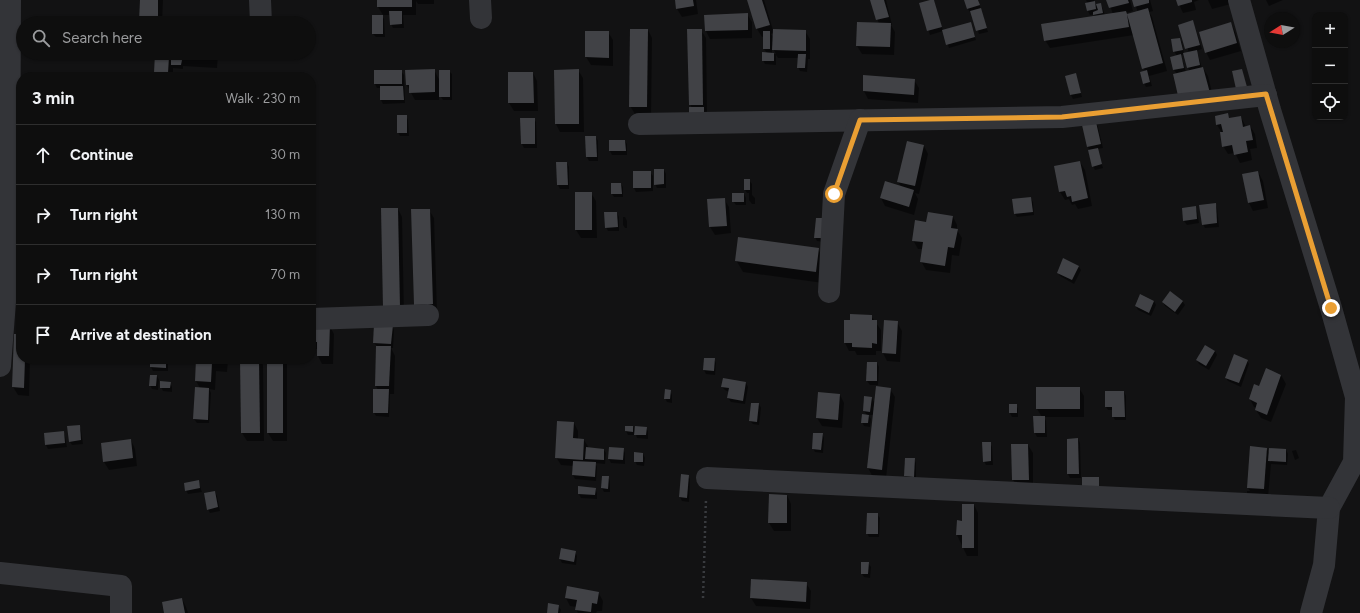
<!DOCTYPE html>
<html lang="en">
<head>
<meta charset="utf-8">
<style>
  :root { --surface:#0e0e0e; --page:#1c1c1c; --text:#f1f3f6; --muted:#9b9c9e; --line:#2e2e2e }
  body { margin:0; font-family:Figtree,sans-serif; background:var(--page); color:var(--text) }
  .controls { position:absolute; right:12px; top:12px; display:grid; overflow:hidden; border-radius:8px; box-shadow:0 1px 3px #0004 }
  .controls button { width:36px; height:36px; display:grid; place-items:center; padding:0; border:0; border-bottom:1px solid var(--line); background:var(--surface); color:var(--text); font:20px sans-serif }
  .compass { position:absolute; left:1264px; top:12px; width:36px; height:36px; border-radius:50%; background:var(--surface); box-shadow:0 1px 3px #0004; rotate:259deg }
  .stop { position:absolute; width:12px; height:12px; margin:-9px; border:3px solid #ea9f33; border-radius:50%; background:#fff }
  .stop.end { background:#ea9f33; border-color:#fff; box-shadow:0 1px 4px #0008 }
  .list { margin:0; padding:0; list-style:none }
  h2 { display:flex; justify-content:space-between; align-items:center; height:52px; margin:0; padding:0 16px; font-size:17px }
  h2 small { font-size:13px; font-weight:400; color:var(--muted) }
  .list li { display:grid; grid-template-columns:26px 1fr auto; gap:12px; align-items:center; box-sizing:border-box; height:60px; padding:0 16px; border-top:1px solid var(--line) }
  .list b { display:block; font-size:15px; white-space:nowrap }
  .list em { font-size:13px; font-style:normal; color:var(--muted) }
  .icon { flex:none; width:22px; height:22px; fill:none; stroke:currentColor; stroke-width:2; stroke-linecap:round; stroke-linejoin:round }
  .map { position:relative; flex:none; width:1360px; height:613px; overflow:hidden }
  .search { position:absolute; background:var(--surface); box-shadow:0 1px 3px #0004; left:16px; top:16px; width:300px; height:44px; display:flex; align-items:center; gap:10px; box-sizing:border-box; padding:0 14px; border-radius:22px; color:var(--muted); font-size:15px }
  .panel { position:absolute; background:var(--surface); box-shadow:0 1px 3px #0004; left:16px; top:72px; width:300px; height:292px; border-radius:16px }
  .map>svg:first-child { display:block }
</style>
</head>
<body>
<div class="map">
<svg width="1360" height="613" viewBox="0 0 1360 613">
  <rect width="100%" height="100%" fill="#121213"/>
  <g fill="#0007" fill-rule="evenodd">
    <path d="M141,0H163L162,23H141L140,21Z"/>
    <path d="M378,0H434V4H418L416,1V15H403L404,28H393L391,24V15H383L378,7Z"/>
    <path d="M676,0H696L698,14L682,17L677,9Z"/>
    <path d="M748,0H764L773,30L805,31L810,39V59H808L807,72L800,71L798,67L799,58H778L776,55V65L765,64L763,60L767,53L764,49V36L762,37L757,29ZM774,33V39L771,34ZM772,47L776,54H772Z"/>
    <path d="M872,0H886L892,25H891L895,32L894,55L862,54L857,46L879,24Z"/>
    <path d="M934,0L943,31L970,23L976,40L949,48L943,31L930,35L920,4Z"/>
    <path d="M965,0H978L988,32L979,34L972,12H970L968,9Z"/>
    <path d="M1086,0H1094L1098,9L1101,4L1105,15L1113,14L1108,0H1130L1133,11L1126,13L1128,15L1138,12L1133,0H1150L1153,11L1149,12L1152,17L1167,71L1149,76L1152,86L1146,87L1144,83L1145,72L1134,35L1050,48L1045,40L1095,17L1094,14L1090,15L1088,11L1086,4H1088Z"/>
    <path d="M1177,0H1199L1194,2L1196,10L1183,13Z"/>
    <path d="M1208,0H1230L1231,4L1212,9Z"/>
    <path d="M1266,0H1283L1269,6Z"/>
    <path d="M747,14L752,22V38L710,39L706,31L705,16Z"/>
    <path d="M382,16L384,19L385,37H376L373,34Z"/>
    <path d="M1193,21L1202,49L1196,51L1198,55L1202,68H1203L1208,76L1214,101L1177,74L1174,70L1171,57L1177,56L1174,51L1180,39L1182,43L1184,54L1180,55L1182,59L1186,72L1190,71L1188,68L1189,53L1180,25Z"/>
    <path d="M1231,23L1235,32L1241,51L1210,60L1206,52Z"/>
    <path d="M648,30L652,38L651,115L635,114L630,106Z"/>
    <path d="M701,30L706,38L707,112L690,113L692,108L690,104Z"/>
    <path d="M586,32H608L613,40V66L591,65L586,57Z"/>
    <path d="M156,53H218L217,68L183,66V69L173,68V77H157L155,73Z"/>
    <path d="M434,70L440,81L449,71L452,74V100H443L439,94V100H415L406,84Z"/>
    <path d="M578,70L583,78L584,132H560L556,124Z"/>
    <path d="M375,71H401L404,75L405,103L383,104L381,100V88H377L375,84Z"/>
    <path d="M509,73H533L537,81L538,111H514L509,103Z"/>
    <path d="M1076,75L1082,97L1073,99L1071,95L1067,77Z"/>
    <path d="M914,80L919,88L918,103L868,99L864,91Z"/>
    <path d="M1227,114L1230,119L1241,117L1246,127L1250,126L1255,134L1257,148L1250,149L1252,160L1240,163L1235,153L1228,154L1223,146L1222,133L1217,125Z"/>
    <path d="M406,116L408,120L409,136H400L398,132Z"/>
    <path d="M534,119L536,122L537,148H524L522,144Z"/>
    <path d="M1096,123L1098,127L1103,148L1097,149L1103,168L1095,170L1093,166L1090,151L1088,147L1083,126Z"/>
    <path d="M596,137L598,141V161H589L587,157Z"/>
    <path d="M625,141L627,144V155H612L610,151Z"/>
    <path d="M924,146L928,154L919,194L915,193L918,199L914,215L885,206L881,198L902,188L898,182Z"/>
    <path d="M1080,162L1085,170L1092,206L1078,209L1075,204L1072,205L1069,199L1065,200L1060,192L1055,167Z"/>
    <path d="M567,163L569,167V189H560L558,185Z"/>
    <path d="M664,170L666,174V188H657L655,184Z"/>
    <path d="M650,172L653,176V191L636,192L634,188Z"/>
    <path d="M1258,172L1263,181L1268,208L1253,211L1249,203L1243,175Z"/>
    <path d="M749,180L752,184V195L755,198V204H752L749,200V193H747L745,190Z"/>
    <path d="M621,184L623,187V197H614L612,194Z"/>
    <path d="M591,193L596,201L597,238H581L576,230Z"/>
    <path d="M744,194L746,198V205H736L733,201Z"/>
    <path d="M1030,198L1033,202L1034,215L1017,217L1015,214Z"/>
    <path d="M724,199L729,207L731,233L715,235L710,227Z"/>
    <path d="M1215,204L1217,208L1219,227L1205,228L1203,224Z"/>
    <path d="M1195,207L1197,211L1199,223L1187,225L1184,221Z"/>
    <path d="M398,209L402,217L404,315H389Z"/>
    <path d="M429,210L434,218L437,312H420Z"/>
    <path d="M617,213L619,217V231H608L606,227Z"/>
    <path d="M623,217H625L627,221V228H625L623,225Z"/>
    <path d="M953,217L957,225V230L962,238L959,256L952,255L950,273L926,270L921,261L923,249H918L913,240L927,223Z"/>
    <path d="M817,219L824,242L817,241L815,237Z"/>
    <path d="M818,249L825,261L823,283L743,272L736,260Z"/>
    <path d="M1079,267L1081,270L1074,284L1060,276L1058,273Z"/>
    <path d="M18,277H21V290L17,286Z"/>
    <path d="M1170,292L1183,302L1185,305L1178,315L1165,306L1163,302Z"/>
    <path d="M311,299L316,307V316H311Z"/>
    <path d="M1154,301L1156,305L1151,316L1138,310L1136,306Z"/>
    <path d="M871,316L881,330V351H876V355H857L855,351H849L845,343L851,321Z"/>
    <path d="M897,322L902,331L900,362L887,361L883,353Z"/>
    <path d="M311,325H329L334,334L333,364H322L318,356V349H313L311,346Z"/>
    <path d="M392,326L394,330L393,348H391L395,356L394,394H390L389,417L376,416L374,413L378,390L376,386L377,346L374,343Z"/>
    <path d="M21,335V359H30L29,396L18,395L13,387Z"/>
    <path d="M1215,351L1217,355L1209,370L1199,364L1197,360Z"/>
    <path d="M151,359H168V371H153L151,367Z"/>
    <path d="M197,359H228L227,372L216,371L215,390L209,389L211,393L209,423H197L194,419L200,388L196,381Z"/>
    <path d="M241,359H260L263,365L264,441H247L242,433Z"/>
    <path d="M268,359H287V441H273L268,433Z"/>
    <path d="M705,359H714L716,363L715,375L706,374L704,370Z"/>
    <path d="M1247,361L1249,364L1241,387L1228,381L1226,378Z"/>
    <path d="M868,363H877L879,367L878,385H870L867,381Z"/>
    <path d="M1281,375L1286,384L1271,422L1261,418L1256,410L1257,408L1254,407L1250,399L1260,387Z"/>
    <path d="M157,376L159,380L158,390L152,389L150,385Z"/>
    <path d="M170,383L172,387V392L163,391L161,387Z"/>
    <path d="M746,383L748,387L745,404L731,402L728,398L729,392L725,390L722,387Z"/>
    <path d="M1079,388L1084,396V417H1044L1046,421L1047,437H1037L1035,433L1034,417H1042L1037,409Z"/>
    <path d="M890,389L895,397L886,478L873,477L868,468L874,415H868L871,419L870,427L864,426L862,422L867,415L864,411L872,398L875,404Z"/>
    <path d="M670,391L672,395V403L667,402L665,398Z"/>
    <path d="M1124,392L1126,396V420H1115L1113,416V410H1108L1106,407Z"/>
    <path d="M819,393L840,395L844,403L842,428L822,426L817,418Z"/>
    <path d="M759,404L761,408L759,425L753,424L750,421Z"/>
    <path d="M1010,405H1016L1018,409V417H1012L1010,413Z"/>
    <path d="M574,423L578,431V439L584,440L589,448L604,450L606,453L605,464L595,463L597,467L596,481L575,479L573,475L574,466L561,465L556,457Z"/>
    <path d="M79,426L81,430L83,444L72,445L70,442Z"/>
    <path d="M633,427L635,431L646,428L648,431V439L637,438L636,435H628L626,431Z"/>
    <path d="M63,432L65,436L67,447L48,449L46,445L45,434Z"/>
    <path d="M822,434L824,438L823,453L815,452L813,448Z"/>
    <path d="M1078,439L1080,443L1081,478H1070L1068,474Z"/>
    <path d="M131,440L135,449L137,466L109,470L104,462Z"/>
    <path d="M990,443L992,447L993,465H986L984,461Z"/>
    <path d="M1028,445L1033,453V487L1018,488L1013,480Z"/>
    <path d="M623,449L625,453V464L611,463L609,459Z"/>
    <path d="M1267,449L1270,454L1286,450L1288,454L1287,465L1271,464L1268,497L1247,495V491H1250L1248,488Z"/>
    <path d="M1296,450L1299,458L1295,460L1292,451Z"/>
    <path d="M643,454L645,458L644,466L637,465L635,461Z"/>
    <path d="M914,459L916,463V480H907L905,476Z"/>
    <path d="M688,476L690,479L689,502L682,501L680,497Z"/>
    <path d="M608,477L610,481V492H604L602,488Z"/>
    <path d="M198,481L202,492L188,494L186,490Z"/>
    <path d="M595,489L597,493V499L581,498L579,494Z"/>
    <path d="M215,492L217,496L220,511L210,513L208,509Z"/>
    <path d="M787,495L791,504V531H774L769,523Z"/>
    <path d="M974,505L978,513V556H967L957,535L963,522Z"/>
    <path d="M877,514L880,518L879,537H869L867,533Z"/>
    <path d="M575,552L577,556L576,565L562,563L560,559Z"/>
    <path d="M868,563L871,567L870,578L864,577L862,574Z"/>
    <path d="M806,583L811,591L810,609L756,606L751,598Z"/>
    <path d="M598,592L603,601L602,611H597L596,613H578L576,609L577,607L570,606L566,598Z"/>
    <path d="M182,599L186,607L188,613H165Z"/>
    <path d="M558,606L561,610L560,613H548Z"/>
  </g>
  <g fill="#414246">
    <path d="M140,0H158V22L139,21Z"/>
    <rect x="377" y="0" width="35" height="7"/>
    <path d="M675,0H693L694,6L676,9Z"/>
    <path d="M747,0H762L770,25L756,29Z"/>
    <path d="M870,0H884L889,17L876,20Z"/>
    <path d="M930,0H934L942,27L927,31L919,3Z"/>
    <path d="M964,0H978L980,5L967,9Z"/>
    <path d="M1106,0H1128L1129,3L1109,8Z"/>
    <path d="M1132,0H1149V3L1134,7Z"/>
    <path d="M1176,0H1192V2L1178,6Z"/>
    <path d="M1095,1L1096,9L1087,11L1085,3Z"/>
    <path d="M1101,3L1103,13L1093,15V12L1098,10L1096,4Z"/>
    <path d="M981,8L987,28L976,31L970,11Z"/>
    <path d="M1148,8L1163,63L1142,69L1127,14L1129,27L1044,41L1041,24L1126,11L1127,14Z"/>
    <path d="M389,11H402V24L390,25Z"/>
    <path d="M748,13V30L705,31L704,15Z"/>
    <rect x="372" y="15" width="11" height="19"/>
    <path d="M1193,20L1200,45L1185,49L1178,25Z"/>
    <path d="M857,22L891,23L890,47L856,46Z"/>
    <path d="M971,22L975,37L946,45L942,30Z"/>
    <path d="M1231,22L1237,43L1205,53L1199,32Z"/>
    <path d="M630,29H648L647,107H629Z"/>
    <path d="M687,29H702L703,105H689Z"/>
    <path d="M773,29L806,30V51L772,50Z"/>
    <path d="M585,31H609V58L585,57Z"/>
    <rect x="763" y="31" width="7" height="18"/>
    <path d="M1180,38L1183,50L1173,52L1171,39Z"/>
    <path d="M1197,50L1200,65L1187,68L1183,53Z"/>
    <path d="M762,52L774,53V61H762Z"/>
    <path d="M155,53H213V60L169,57L168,73H154Z"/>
    <path d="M798,54H806L805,68H797Z"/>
    <path d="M1181,54L1184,68L1173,70L1170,57Z"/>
    <path d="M171,59L182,60L181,65H171Z"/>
    <path d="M1203,67L1210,93L1179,100L1173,74Z"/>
    <path d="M435,69V92L409,93V85H406L405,70Z"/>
    <path d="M579,69V124H555L554,70Z"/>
    <path d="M1242,69L1247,87L1236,89L1232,71Z"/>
    <rect x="374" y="70" width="28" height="14"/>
    <rect x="439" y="70" width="11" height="27"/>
    <path d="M1147,70L1150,82L1143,84L1140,72Z"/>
    <path d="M508,72H533L534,103H508Z"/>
    <path d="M1076,73L1081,93L1070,95L1065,76Z"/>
    <path d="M863,75L915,79L914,95L863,91Z"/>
    <path d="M380,86H403L404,100H380Z"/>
    <path d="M689,107H704V113L689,114Z"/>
    <path d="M1228,113L1229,118L1241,116L1243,127L1250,125L1253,140L1246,141L1248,152L1234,155L1232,145L1222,147L1220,132H1223L1221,124L1216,125L1215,116Z"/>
    <rect x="397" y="115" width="10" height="18"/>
    <path d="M520,118H535V144H521Z"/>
    <path d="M1096,122L1101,144L1087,147L1082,125Z"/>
    <path d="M585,136H596L597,157H586Z"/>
    <path d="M609,140H625L626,151H609Z"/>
    <path d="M907,141L924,145L915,186L897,182Z"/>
    <path d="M1098,148L1102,164L1092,167L1088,150Z"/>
    <path d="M1080,161L1088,198L1072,202L1071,196L1067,197L1065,191L1059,192L1054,166Z"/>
    <path d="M556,162H567L568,185H557Z"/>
    <path d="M654,169H664V184L654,185Z"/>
    <rect x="633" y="171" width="18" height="17"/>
    <path d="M1258,171L1264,200L1248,203L1242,174Z"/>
    <rect x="744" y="179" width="6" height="11"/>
    <path d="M885,181L914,190L909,207L880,198Z"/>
    <path d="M611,183H621L622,194H611Z"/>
    <rect x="575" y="192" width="17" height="38"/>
    <rect x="732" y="193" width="12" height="9"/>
    <path d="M1031,197L1033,212L1014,214L1012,199Z"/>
    <path d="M725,198L727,226L709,227L707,199Z"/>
    <path d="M1216,203L1217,223L1202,225L1199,205Z"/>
    <path d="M1196,206L1197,219L1183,221L1182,208Z"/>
    <path d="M381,208H398L400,307L383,308Z"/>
    <path d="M411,209H430L433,304L414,305Z"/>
    <path d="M604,212H617L618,227L605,228Z"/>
    <path d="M928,212L953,216L951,228L958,229L954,248L948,247L945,266L920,262L923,242L912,241L915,220L926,222Z"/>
    <path d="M816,218H824L822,238H814Z"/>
    <path d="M738,237L819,248L816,272L735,261Z"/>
    <path d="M1063,258L1079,266L1072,280L1057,273Z"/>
    <path d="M1170,291L1183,301L1175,312L1162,302Z"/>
    <path d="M1140,294L1154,301L1149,313L1135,306Z"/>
    <path d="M850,314L872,315V320H877V344L872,343V348L852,347V343H844V320H850Z"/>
    <path d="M884,320L898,321L896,354L882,353Z"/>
    <path d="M311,324H330L329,356H317V342H311Z"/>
    <path d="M374,324L393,325L391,344L373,343Z"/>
    <path d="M14,334H21V359H25L24,388L12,387Z"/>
    <path d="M1205,345L1215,351L1206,366L1196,360Z"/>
    <path d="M376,346H391L389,386H375Z"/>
    <path d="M1234,354L1248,360L1239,383L1225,378Z"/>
    <path d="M704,358H715L714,371L703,370Z"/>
    <path d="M150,359H166V368L150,367Z"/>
    <path d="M196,359H223V364L212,363L211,382L195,381Z"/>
    <path d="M240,359H259L260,433H241Z"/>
    <rect x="267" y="359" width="16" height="74"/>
    <path d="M867,362H877V381H866Z"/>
    <path d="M1266,368L1281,375L1267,415L1255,410L1257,403L1249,399L1254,384L1259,386Z"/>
    <path d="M150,375H157L156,386H149Z"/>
    <path d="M723,378L746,382L743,401L727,398L729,388L721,387Z"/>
    <path d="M160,381L171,382L170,388H160Z"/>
    <path d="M876,386L891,388L882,470L867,468Z"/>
    <path d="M195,387L209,388L208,420L193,419Z"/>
    <rect x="1036" y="387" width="44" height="22"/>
    <path d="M373,389H389L388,413H373Z"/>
    <path d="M665,389L671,390L670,399H664Z"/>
    <path d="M1105,391H1124L1125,417H1112V407H1105Z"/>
    <path d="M818,392L840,394L838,420L816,418Z"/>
    <path d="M864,396L872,397L870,412L863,411Z"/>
    <path d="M751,403H759L757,422L749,421Z"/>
    <rect x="1009" y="404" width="8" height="9"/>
    <path d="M862,414L869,415L868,423H861Z"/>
    <path d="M1033,416H1045V433H1034Z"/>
    <path d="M557,421L574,422L573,438L584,439L583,460L555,458Z"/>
    <path d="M80,425L81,440L69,442L67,426Z"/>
    <path d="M625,426H633V432L625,431Z"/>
    <path d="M635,426L647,427L646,435H634Z"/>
    <path d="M64,431L65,443L45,445L44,433Z"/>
    <path d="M813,433H823L821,450L812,449Z"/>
    <path d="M1078,438L1079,474H1067V439Z"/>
    <path d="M131,439L133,458L103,462L101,443Z"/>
    <path d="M982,442H991V461L983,462Z"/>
    <path d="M1011,444H1028L1029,480H1012Z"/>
    <path d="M1250,446L1267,448L1264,489L1247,488Z"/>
    <path d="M586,447L604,449V460L585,459Z"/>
    <path d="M609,447L624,448L623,460L608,459Z"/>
    <path d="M1269,448L1286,449V462L1268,461Z"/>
    <path d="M634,452L643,453V462H634Z"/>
    <path d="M905,458H915L914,477L904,476Z"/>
    <path d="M573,461L596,462L595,477L572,475Z"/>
    <path d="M681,474L689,475L687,498L679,497Z"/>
    <path d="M602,476H609L608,489L601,488Z"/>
    <rect x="1082" y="477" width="17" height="10"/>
    <path d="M199,480L200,488L185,491L184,483Z"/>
    <path d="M578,486L596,488L595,495L578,494Z"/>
    <path d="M215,491L218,507L207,510L204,493Z"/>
    <path d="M769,494L787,495V523H768Z"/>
    <path d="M962,504H974V548H962V535H956L957,520L962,521Z"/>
    <path d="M867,513H878V534H866Z"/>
    <path d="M561,548L576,551L574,562L559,559Z"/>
    <path d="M861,562H869L868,574H861Z"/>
    <path d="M751,579L807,582L806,602L750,598Z"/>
    <path d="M567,586L599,592L597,604L592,603L591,612L575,610L577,600L565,598Z"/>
    <path d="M182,598L185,613H164L162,602Z"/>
    <path d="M548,603L559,605L558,613H547Z"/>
  </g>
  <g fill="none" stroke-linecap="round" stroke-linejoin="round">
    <path stroke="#393b3f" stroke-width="2.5" stroke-dasharray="2 3" stroke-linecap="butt" d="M703,598L706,499"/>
    <g stroke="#333438" stroke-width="22">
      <path d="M260,0L261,23"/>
      <path d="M480,0L481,18"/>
      <path d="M1239,0L1270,110L1331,308L1356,397L1354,462L1329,508L1324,565L1311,613"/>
      <path d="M639,124L1062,117L1266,95"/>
      <path d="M829,292L834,194L860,120"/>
      <path d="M311,319L428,315"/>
      <path d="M0,366L8,264L9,212L10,0"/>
      <path d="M707,478L1329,508"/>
      <path d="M0,573L121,586V613"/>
    </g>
  </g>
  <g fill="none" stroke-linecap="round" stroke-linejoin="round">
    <path stroke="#ea9f33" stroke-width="5" d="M834,194L860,120L1062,117L1266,94L1331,308"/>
  </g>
</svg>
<div class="controls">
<button>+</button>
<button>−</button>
<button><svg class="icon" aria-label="locate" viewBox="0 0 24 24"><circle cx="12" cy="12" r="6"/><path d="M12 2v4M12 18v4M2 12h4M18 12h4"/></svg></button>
</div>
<svg class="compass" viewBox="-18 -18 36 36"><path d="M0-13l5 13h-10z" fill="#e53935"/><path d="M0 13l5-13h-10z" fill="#9b9c9e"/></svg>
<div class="stop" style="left:834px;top:194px"></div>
<div class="stop end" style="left:1331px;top:308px"></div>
<div class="search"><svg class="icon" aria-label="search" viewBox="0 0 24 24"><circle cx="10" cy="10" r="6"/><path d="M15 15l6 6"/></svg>Search here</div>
<section class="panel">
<h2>3 min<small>Walk · 230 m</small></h2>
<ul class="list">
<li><svg class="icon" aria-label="ahead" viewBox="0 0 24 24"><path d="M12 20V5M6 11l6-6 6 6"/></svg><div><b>Continue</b></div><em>30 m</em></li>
<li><svg class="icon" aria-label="right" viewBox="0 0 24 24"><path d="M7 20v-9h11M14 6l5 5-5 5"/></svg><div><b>Turn right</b></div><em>130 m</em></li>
<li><svg class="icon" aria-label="right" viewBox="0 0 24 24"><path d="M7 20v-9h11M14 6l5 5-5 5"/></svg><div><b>Turn right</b></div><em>70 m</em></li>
<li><svg class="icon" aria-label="arrive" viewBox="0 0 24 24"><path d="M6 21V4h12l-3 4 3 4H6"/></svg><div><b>Arrive at destination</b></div></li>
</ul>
</section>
</div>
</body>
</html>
